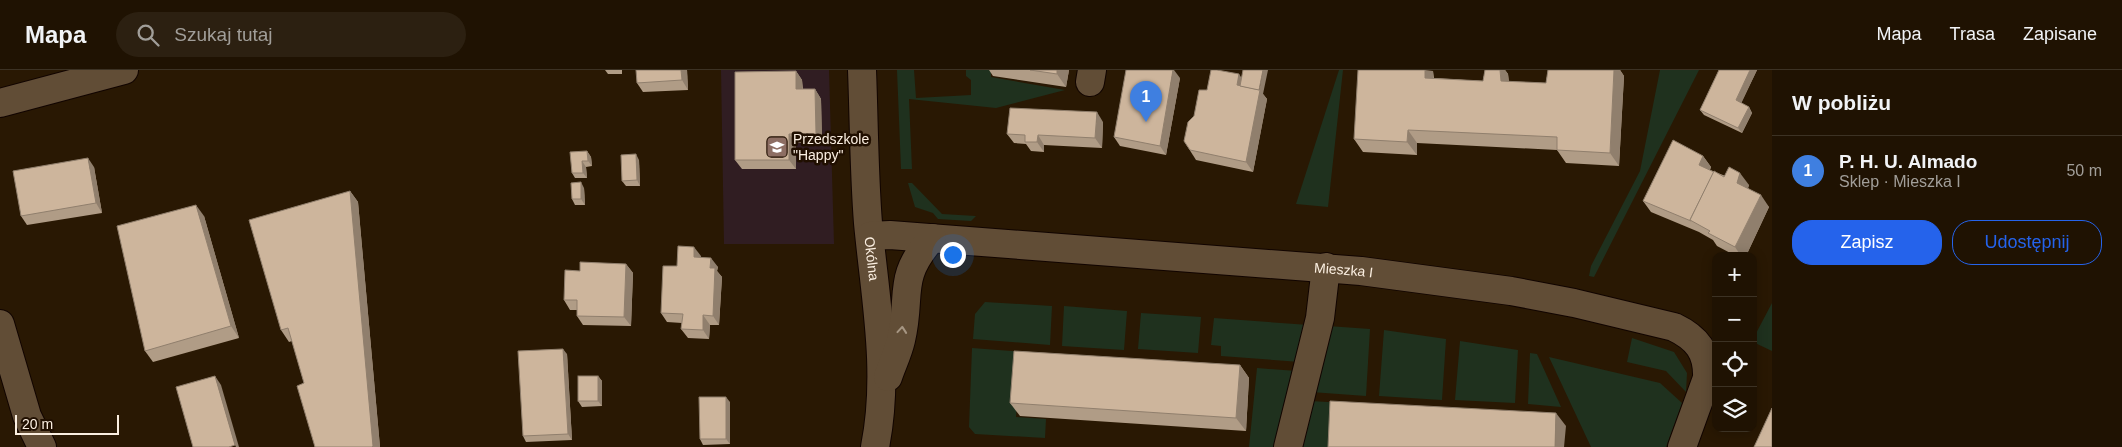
<!DOCTYPE html>
<html lang="pl">
<head>
<meta charset="utf-8">
<style>
  :root { --surface:#1f1202; --page:#2c2011; --text:#f1f3f6; --muted:#a19e99; --line:#3c3224; --accent:#2563eb }
  body { margin:0; font-family:Helvetica,sans-serif; background:var(--page); color:var(--text) }
  .controls { position:absolute; right:15px; bottom:15px; display:grid; overflow:hidden; border-radius:10px; box-shadow:0 2px 12px #0003 }
  .controls button { width:45px; height:45px; display:grid; place-items:center; padding:0; border:0; border-bottom:1px solid var(--line); background:var(--surface); color:var(--text); font:25px sans-serif }
  .scale { position:absolute; left:15px; bottom:12px; width:104px; box-sizing:border-box; padding-left:5px; border:2px solid #fbefe1; border-top:0; font-size:14px; line-height:18px; white-space:nowrap; color:#fbefe1; -webkit-text-stroke:4px #200f00; paint-order:stroke }
  .you { position:absolute; left:952px; top:184px; width:18px; height:18px; margin:-12px; border:4px solid #fff; border-radius:50%; background:#1a73e8; box-shadow:0 0 0 8px #1a73e833 }
  .badge { display:grid; place-items:center; width:32px; height:32px; border-radius:50%; background:var(--accent); color:#fff; font-size:16px; font-weight:700 }
  .pin { position:absolute; translate:-50% -41px; filter:drop-shadow(0 1px 2px #0008) }
  .pin::after { content:''; position:absolute; top:26px; width:18px; height:15px; background:inherit; clip-path:polygon(0 0,100% 0,50% 100%) }
  .list { margin:0; padding:0; list-style:none }
  h2 { display:flex; justify-content:space-between; align-items:center; height:65px; margin:0; padding:0 20px; font-size:21px }
  h2 small { font-size:16px; font-weight:400; color:var(--muted) }
  .list li { display:grid; grid-template-columns:32px 1fr auto; gap:15px; align-items:center; box-sizing:border-box; height:70px; padding:0 20px; border-top:1px solid var(--line) }
  .list b { display:block; font-size:19px; white-space:nowrap }
  .list p { margin:0; font-size:16px; white-space:nowrap; color:var(--muted) }
  .list em { font-size:16px; font-style:normal; color:var(--muted) }
  .actions { display:flex; gap:10px; padding:15px 20px }
  .actions a { flex:1; padding:11px 0; border:1px solid var(--accent); border-radius:20px; text-align:center; font-size:18px; color:var(--accent) }
  .actions .main { background:var(--accent); color:#fff }
  .icon { flex:none; width:28px; height:28px; fill:none; stroke:currentColor; stroke-width:2; stroke-linecap:round; stroke-linejoin:round }
  .map { position:relative; flex:none; width:1772px; height:377px; overflow:hidden }
  header { display:flex; align-items:center; gap:30px; box-sizing:border-box; height:70px; padding:0 25px; background:var(--surface); border-bottom:1px solid var(--line) }
  header strong { font-size:24px }
  nav { display:flex; gap:28px; margin-inline-start:auto; font-size:18px }
  .search { width:350px; height:45px; background:var(--page); display:flex; align-items:center; gap:12px; box-sizing:border-box; padding:0 18px; border-radius:28px; color:var(--muted); font-size:19px }
  main { display:flex }
  aside { flex:1; background:var(--surface) }
  .map>svg:first-child { display:block }
</style>
</head>
<body>
<header>
<strong>Mapa</strong>
<div class="search"><svg class="icon" aria-label="search" viewBox="0 0 24 24"><circle cx="10" cy="10" r="6"/><path d="M15 15l6 6"/></svg>Szukaj tutaj</div>
<nav><a>Mapa</a><a>Trasa</a><a>Zapisane</a></nav>
</header>
<main>
<div class="map">
<svg width="1772" height="377" viewBox="0 0 1772 377">
  <rect width="100%" height="100%" fill="#291803"/>
  <path fill="#301d22" d="M721,0H829L834,174H724Z"/>
  <g fill="#1f311e">
    <path d="M897,0H914L916,28L971,25V10L966,6V0H991V7L1065,20L996,38L909,29L912,99H901Z"/>
    <path d="M1339,0H1343L1328,137L1296,134Z"/>
    <path d="M1660,0H1699L1594,207L1589,206L1591,196L1640,101Z"/>
    <path d="M908,113H912L942,144L976,146L971,151L938,149L933,143L915,137Z"/>
    <path d="M985,232L1052,236L1050,275L973,269L975,244Z"/>
    <path d="M1772,233V281L1753,272V269Z"/>
    <path d="M1064,236L1127,241L1124,280L1062,276Z"/>
    <path d="M1141,243L1201,247L1198,283L1138,279Z"/>
    <path d="M1214,248L1309,255L1300,292L1221,286V276L1211,275Z"/>
    <path d="M1328,256L1370,259L1366,326L1311,322Z"/>
    <path d="M1384,260L1446,269L1442,330L1379,326Z"/>
    <path d="M1632,268L1674,282L1687,303L1686,322L1666,301L1627,292Z"/>
    <path d="M1460,271L1518,280L1515,333L1455,330Z"/>
    <path d="M972,278L1049,284L1020,290L1016,347L1046,349L1045,368L975,364L969,357Z"/>
    <path d="M1530,283L1537,284L1561,337L1528,334Z"/>
    <path d="M1549,287L1660,313L1682,333L1666,377H1591Z"/>
    <path d="M1257,298L1297,301L1278,377H1249Z"/>
    <path d="M1310,331L1363,334L1335,377H1298Z"/>
  </g>
  <g fill="none" stroke-linecap="round" stroke-linejoin="round">
    <g stroke="#110400" stroke-width="30">
      <g id="minor">
        <path id="s1" d="M862,0C864,51 864,102 868,153C875,228 890,302 875,377"/>
        <path d="M1090,12L1092,0"/>
        <path d="M0,33L124,0"/>
        <path id="s2" d="M870,166L890,165L1361,201L1511,221L1574,233L1674,257C1697,268 1708,282 1707,308L1682,377"/>
        <path d="M0,254L27,346L42,377"/>
        <path d="M888,307C892,295 898,283 901,270C912,224 896,209 932,168"/>
        <path d="M1288,377L1320,248L1326,197"/>
      </g>
    </g>
    <use href="#minor" stroke="#614d36" stroke-width="28"/>
  </g>
  <g fill="#b09c86">
    <path d="M605,0H622V4H608Z"/>
    <path d="M687,0L688,20L643,22L637,13Z"/>
    <path d="M989,0H1069L1066,17L993,6Z"/>
    <path d="M1485,0H1505L1508,4L1509,12L1546,13L1548,0H1620L1624,6L1619,96L1566,93L1557,80L1417,73V85L1363,82L1354,69L1433,1L1434,8L1483,11Z"/>
    <path d="M1719,0H1757L1741,33L1749,37L1752,43L1742,63L1704,45L1700,40Z"/>
    <path d="M796,1L802,10L803,19H815L821,29L822,73H796V99H742L735,90Z"/>
    <path d="M1180,8L1166,85L1120,76L1114,67Z"/>
    <path d="M1242,8L1263,24L1267,29L1253,102L1196,90L1184,71L1194,46L1207,20Z"/>
    <path d="M1103,52L1102,78L1044,75V82L1031,81L1026,74L1014,73L1007,64Z"/>
    <path d="M587,81L591,87L592,96L586,97L587,108H575L572,103Z"/>
    <path d="M1703,86L1711,97L1710,100L1749,115L1748,118L1769,137L1746,186H1736L1717,176L1713,170L1699,162L1651,142L1643,131Z"/>
    <path d="M639,90L640,116H626L622,111Z"/>
    <path d="M94,97L102,143L27,155L21,146Z"/>
    <path d="M584,118L585,135H575L572,129Z"/>
    <path d="M350,121L358,132L380,377H315L304,313L292,271L289,272L281,260Z"/>
    <path d="M204,146L239,268L153,292L145,281Z"/>
    <path d="M701,186V187L718,197L717,201L722,207L719,255H710L709,269L688,268L681,259L682,253L667,252L661,243L677,196Z"/>
    <path d="M626,194L633,203L631,256L583,255L577,246V240H570L564,230L580,201Z"/>
    <path d="M567,284L572,370L526,372L523,366Z"/>
    <path d="M1240,295L1249,308L1246,361L1020,346L1010,333Z"/>
    <path d="M598,306L602,311V336L582,337L578,331Z"/>
    <path d="M730,332V374L703,375L700,369Z"/>
  </g>
  <g fill="#907f6d">
    <path d="M681,0H687L688,20L682,10Z"/>
    <path d="M1057,0H1069L1066,17L1057,4Z"/>
    <path d="M1173,0H1174L1180,8L1166,85L1160,76Z"/>
    <path d="M1263,0H1268L1263,24L1267,29L1253,102L1246,92Z"/>
    <path d="M1425,0L1433,1L1434,21L1425,8Z"/>
    <path d="M1500,0H1505L1508,4L1510,24L1501,11Z"/>
    <path d="M1614,0H1620L1624,6L1619,96L1610,83Z"/>
    <path d="M1750,0H1757L1740,36L1736,30Z"/>
    <path d="M796,1L802,10L803,29L796,19Z"/>
    <path d="M1239,4L1245,13L1244,20L1237,15Z"/>
    <path d="M815,19L821,29L822,73L816,64Z"/>
    <path d="M1749,37L1752,43L1742,63L1738,58Z"/>
    <path d="M1097,42L1103,52L1102,78L1095,68Z"/>
    <path d="M1408,60L1417,73V85L1407,72Z"/>
    <path d="M789,64L796,73V99L789,90Z"/>
    <path d="M1038,65L1044,75V82L1037,72Z"/>
    <path d="M587,81L591,87L592,96L588,91Z"/>
    <path d="M636,84L639,90L640,116L637,110Z"/>
    <path d="M1703,86L1711,97L1707,106L1699,95Z"/>
    <path d="M88,88L94,97L102,143L96,133Z"/>
    <path d="M582,91L586,97L587,108L583,103Z"/>
    <path d="M1740,103L1749,115L1746,125L1737,113Z"/>
    <path d="M581,112L584,118L585,135L581,129Z"/>
    <path d="M350,121L358,132L380,377H372Z"/>
    <path d="M1761,125L1769,137L1746,186H1741L1735,177Z"/>
    <path d="M196,135L204,146L239,268L231,256Z"/>
    <path d="M694,177L701,186V196L694,187Z"/>
    <path d="M711,188L718,197L717,201L722,207L719,255L713,246L710,198Z"/>
    <path d="M626,194L633,203L631,256L624,247Z"/>
    <path d="M703,245L710,255L709,269L703,260Z"/>
    <path d="M563,279L567,284L572,370L568,364Z"/>
    <path d="M1754,286L1757,291L1753,303V287Z"/>
    <path d="M1240,295L1249,308L1246,361L1236,348Z"/>
    <path d="M215,306L221,315L239,377H236L235,375Z"/>
    <path d="M598,306L602,311V336L598,331Z"/>
    <path d="M726,327L730,332V374L726,369Z"/>
    <path d="M1556,343L1566,356L1564,377H1555Z"/>
  </g>
  <g fill="#cdb59c" stroke="#907f6d">
    <path d="M636,0H681L682,10L637,13Z"/>
    <path d="M1030,0H1057V4Z"/>
    <path d="M1126,0H1173L1160,76L1114,67Z"/>
    <path d="M1211,0H1217L1239,4L1237,15L1260,20L1246,92L1190,80L1184,71L1188,52L1194,46L1199,20H1207Z"/>
    <path d="M1243,0H1263L1259,20L1240,16Z"/>
    <path d="M1358,0H1425V8L1483,11L1485,0H1500L1501,11L1546,13L1548,0H1614L1610,83L1557,80V67L1408,60L1407,72L1354,69Z"/>
    <path d="M1719,0H1750L1736,30L1749,37L1738,58L1700,40Z"/>
    <path d="M796,1V19H815L816,64H789V90H735V2Z"/>
    <path d="M1010,38L1097,42L1095,68L1038,65L1037,72H1025V65L1007,64Z"/>
    <path d="M1673,70L1703,86L1699,95L1714,102L1690,150L1691,151L1643,131Z"/>
    <path d="M587,81L588,91H582L583,103H572L570,82Z"/>
    <path d="M636,84L637,110L622,111L621,85Z"/>
    <path d="M88,88L96,133L21,146L13,101Z"/>
    <path d="M1729,97L1740,103L1737,113L1761,125L1735,177L1708,163L1710,161L1690,150L1714,101L1724,107Z"/>
    <path d="M581,112V129H572L571,113Z"/>
    <path d="M350,121L373,376L372,377H315L297,316L304,313L288,258L281,260L249,150Z"/>
    <path d="M196,135L231,256L145,281L117,156Z"/>
    <path d="M678,176L694,177V187L711,188L710,198H715L713,246L703,245V260L681,259L683,244L661,243L663,196H677Z"/>
    <path d="M580,192L626,194L624,247L577,246V230H564L565,200L580,201Z"/>
    <path d="M563,279L568,364L523,366L518,281Z"/>
    <path d="M1014,281L1240,295L1236,348L1010,333Z"/>
    <path d="M215,306L235,375L229,377H193L176,317Z"/>
    <rect x="578" y="306" width="20" height="25"/>
    <path d="M699,327H726V369H700Z"/>
    <path d="M1330,331L1556,343L1555,377H1328Z"/>
    <path d="M1772,338V377H1754Z"/>
  </g>
  <defs><path id="oneway-chevron" d="M-2-3.5L2.5 0L-2 3.5" fill="none" stroke-width="1.6" stroke-linecap="round" stroke-linejoin="round" transform="scale(1.25)"/></defs>
  <use stroke="#a69683" href="#oneway-chevron" transform="translate(902 260) rotate(-85)"/>
  <defs>
    <g id="school-square" transform="scale(1.125)"><rect x="-9" y="-9" width="18" height="18" rx="4" fill="#8d6e63" stroke="#200f00"/><path d="M0-5L7-2L0 1L-7-2ZM-4 1L0 2.5L4 1V4Q0 6-4 4Z" fill="#fff"/></g>
  </defs>
  <g fill-rule="evenodd">
    <use href="#school-square" x="777" y="77"/>
  </g>
  <g text-anchor="middle" stroke-width="5" stroke-linejoin="round" paint-order="stroke">
    <g font-size="14" fill="#fbefe1" stroke="#200f00" text-anchor="start">
      <text x="793" y="74">Przedszkole<tspan x="793" dy="16">"Happy"</tspan></text>
    </g>
    <g font-size="14" fill="#fbefe1" stroke="#200f00">
      <text dy="5" stroke="none"><textPath href="#s1" startOffset="189">Okólna</textPath></text>
      <text dy="5" stroke="none"><textPath href="#s2" startOffset="475">Mieszka I</textPath></text>
    </g>
  </g>
</svg>
<div class="controls">
<button>+</button>
<button>−</button>
<button><svg class="icon" aria-label="locate" viewBox="0 0 24 24"><circle cx="12" cy="12" r="6"/><path d="M12 2v4M12 18v4M2 12h4M18 12h4"/></svg></button>
<button><svg class="icon" aria-label="layers" viewBox="0 0 24 24"><path d="M12 4l9 5-9 5-9-5zM3 14l9 5 9-5"/></svg></button>
</div>
<div class="scale">20 m</div>
<div class="you"></div>
<div class="pin badge" style="left:1146px;top:52px;background:#3f7fe0">1</div>
</div>
<aside>
<h2>W pobliżu<small></small></h2>
<ul class="list">
<li><span class="badge" style="background:#3f7fe0">1</span><div><b>P. H. U. Almado</b><p>Sklep · Mieszka I</p></div><em>50 m</em></li>
</ul>
<div class="actions"><a class="main">Zapisz</a><a>Udostępnij</a></div>
</aside>
</main>
</body>
</html>
